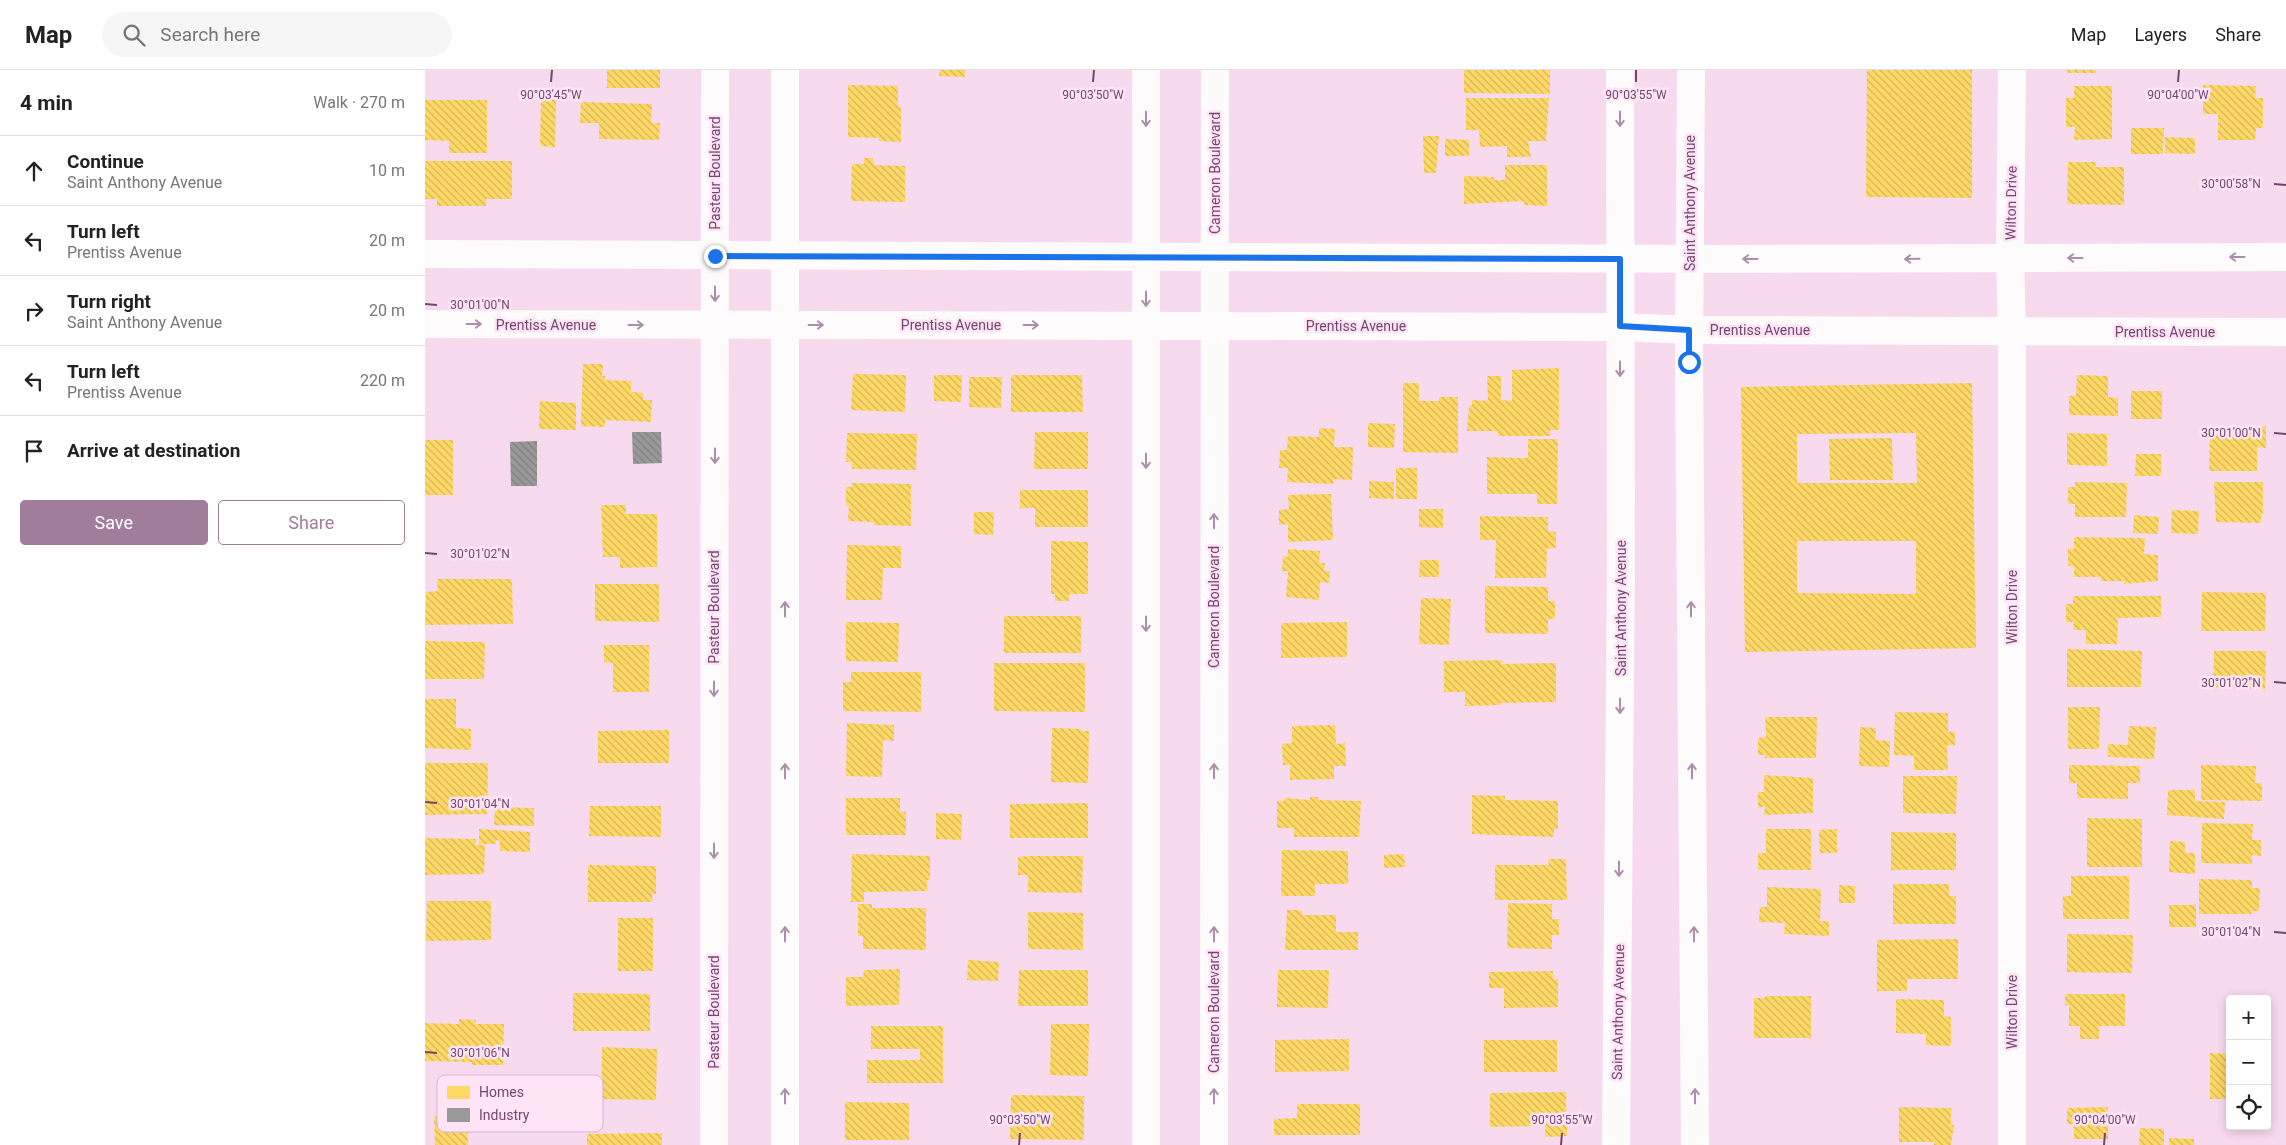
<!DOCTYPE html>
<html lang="en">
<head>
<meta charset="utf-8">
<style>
  :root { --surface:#fff; --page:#f6f6f6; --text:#222; --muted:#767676; --line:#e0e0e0; --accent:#a17d9c }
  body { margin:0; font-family:Roboto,sans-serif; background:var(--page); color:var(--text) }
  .controls { position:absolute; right:15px; bottom:15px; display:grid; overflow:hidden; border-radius:5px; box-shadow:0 2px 12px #0003 }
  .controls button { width:45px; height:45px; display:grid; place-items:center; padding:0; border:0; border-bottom:1px solid var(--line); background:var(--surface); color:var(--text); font:25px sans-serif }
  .stop { position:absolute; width:15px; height:15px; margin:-11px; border:4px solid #1a73e8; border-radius:50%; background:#fff }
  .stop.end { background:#1a73e8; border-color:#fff; box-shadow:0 1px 5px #0008 }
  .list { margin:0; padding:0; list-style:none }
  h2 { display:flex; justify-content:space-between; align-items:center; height:65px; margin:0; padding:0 20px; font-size:21px }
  h2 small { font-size:16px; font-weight:400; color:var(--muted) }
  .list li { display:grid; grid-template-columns:32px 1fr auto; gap:15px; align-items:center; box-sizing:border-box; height:70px; padding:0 20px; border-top:1px solid var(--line) }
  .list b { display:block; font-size:19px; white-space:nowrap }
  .list p { margin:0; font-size:16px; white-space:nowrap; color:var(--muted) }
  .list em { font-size:16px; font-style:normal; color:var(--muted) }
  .actions { display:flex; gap:10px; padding:15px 20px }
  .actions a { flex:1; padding:11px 0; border:1px solid var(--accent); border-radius:5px; text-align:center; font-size:18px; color:var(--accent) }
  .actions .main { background:var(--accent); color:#fff }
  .icon { flex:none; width:28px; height:28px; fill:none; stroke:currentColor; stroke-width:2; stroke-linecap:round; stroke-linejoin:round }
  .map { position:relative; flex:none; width:1861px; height:1075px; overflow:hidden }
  header { display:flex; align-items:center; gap:30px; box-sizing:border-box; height:70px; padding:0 25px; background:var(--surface); border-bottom:1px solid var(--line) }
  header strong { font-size:24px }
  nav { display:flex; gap:28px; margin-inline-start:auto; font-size:18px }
  .search { width:350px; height:45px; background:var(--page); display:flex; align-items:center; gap:12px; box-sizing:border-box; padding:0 18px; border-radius:28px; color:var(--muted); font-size:19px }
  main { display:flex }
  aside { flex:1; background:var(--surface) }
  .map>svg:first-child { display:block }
</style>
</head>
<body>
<header>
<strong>Map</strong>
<div class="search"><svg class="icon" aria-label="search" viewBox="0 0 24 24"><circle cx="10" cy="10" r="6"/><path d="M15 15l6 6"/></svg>Search here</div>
<nav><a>Map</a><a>Layers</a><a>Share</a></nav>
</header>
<main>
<aside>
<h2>4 min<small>Walk · 270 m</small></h2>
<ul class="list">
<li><svg class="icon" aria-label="ahead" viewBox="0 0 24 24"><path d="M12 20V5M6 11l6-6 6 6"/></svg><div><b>Continue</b><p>Saint Anthony Avenue</p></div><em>10 m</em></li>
<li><svg class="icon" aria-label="left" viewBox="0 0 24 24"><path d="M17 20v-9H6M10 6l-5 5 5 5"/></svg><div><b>Turn left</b><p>Prentiss Avenue</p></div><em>20 m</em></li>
<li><svg class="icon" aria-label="right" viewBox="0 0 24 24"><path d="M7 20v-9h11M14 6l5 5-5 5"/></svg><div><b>Turn right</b><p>Saint Anthony Avenue</p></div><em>20 m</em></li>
<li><svg class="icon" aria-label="left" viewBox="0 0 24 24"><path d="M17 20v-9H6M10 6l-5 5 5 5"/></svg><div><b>Turn left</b><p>Prentiss Avenue</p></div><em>220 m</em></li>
<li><svg class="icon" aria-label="arrive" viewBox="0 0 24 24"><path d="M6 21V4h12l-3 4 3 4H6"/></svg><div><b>Arrive at destination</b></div></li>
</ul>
<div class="actions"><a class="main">Save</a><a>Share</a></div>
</aside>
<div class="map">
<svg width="1861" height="1075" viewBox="0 0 1861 1075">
  <defs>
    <pattern id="homes-back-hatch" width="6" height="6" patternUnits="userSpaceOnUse" patternTransform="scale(1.25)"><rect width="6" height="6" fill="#ffd966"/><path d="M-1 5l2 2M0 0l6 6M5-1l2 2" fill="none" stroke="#d3b258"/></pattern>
    <pattern id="industry-back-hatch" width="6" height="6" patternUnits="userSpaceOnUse" patternTransform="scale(1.25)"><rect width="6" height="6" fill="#999"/><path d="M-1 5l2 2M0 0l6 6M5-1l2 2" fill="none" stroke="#817f81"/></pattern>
  </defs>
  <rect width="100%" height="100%" fill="#f6e4f0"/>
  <path fill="#f8daef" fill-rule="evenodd" d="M0,0H1861V1075H0ZM1805,929H1842V1056H1805Z"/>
  <g fill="url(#homes-back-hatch)" fill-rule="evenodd">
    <rect x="182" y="0" width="53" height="18"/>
    <path d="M514,0H540V7L514,6Z"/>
    <path d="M1039,0H1125V24L1039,23Z"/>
    <path d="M1442,0H1547V128L1441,127Z"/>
    <rect x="1642" y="0" width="29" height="3"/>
    <path d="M423,15L473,16V36L476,37V72L454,71V68L423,67Z"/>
    <path d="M1778,15L1831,16L1830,28H1838V58H1831L1830,70H1793V44H1778Z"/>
    <path d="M1649,16H1687V69L1649,70L1650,57H1641V28H1649Z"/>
    <path d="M116,28L131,29L130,77L115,76Z"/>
    <path d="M1041,28H1124L1121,71H1103L1106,87H1082V76L1055,77L1054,60H1041Z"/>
    <path d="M0,30H62V83H24V71L0,70Z"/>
    <path d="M156,32L227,34L226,53H235L234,70L174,69V53H155Z"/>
    <path d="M1706,58H1739L1738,84H1706Z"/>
    <path d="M998,66H1014L1011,103H999Z"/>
    <path d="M1740,67L1770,68V84L1740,83Z"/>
    <path d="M1020,69L1044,70V86H1020Z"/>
    <path d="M439,88H448V95L480,96V132L426,131L427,94H439Z"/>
    <path d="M0,91H87V129H61V136H12V129H0Z"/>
    <path d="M1643,92H1671L1670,97H1699V135L1642,134Z"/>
    <path d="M1080,95H1122V136L1099,135V131L1039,134V106L1069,107V110H1080Z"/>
    <path d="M158,294H178L177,306H180V310L206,311V322L218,323V330H227L226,352L180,350V357L156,356Z"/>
    <path d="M1134,298V360H1125V366H1073V361H1042L1044,336L1047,335V330L1063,331L1062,306H1076V330L1087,331V300Z"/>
    <path d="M428,304L481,305L480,342L426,340Z"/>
    <path d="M509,305H537L536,332L509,331Z"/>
    <path d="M586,305H657L658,342H586Z"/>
    <path d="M1652,305L1683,306V327L1693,328V346L1644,345V326H1651Z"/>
    <path d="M544,307H577L576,338L544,337Z"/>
    <path d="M978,313H994V331H1014V327H1033V383L978,382Z"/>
    <path d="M1547,313L1551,578L1320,582L1316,317ZM1491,363L1492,413H1372V364ZM1372,471H1491V524L1372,523Z"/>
    <rect x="1706" y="321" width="31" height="28"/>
    <path d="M115,331L151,333V360L114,359Z"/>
    <path d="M943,353L970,354L969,378L943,377Z"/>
    <path d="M1785,356H1841V378L1832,377V401H1784Z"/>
    <path d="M894,358L910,359L909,377H928L927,410L908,409V414L862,412L863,398H854L855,380H862L863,366L894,367Z"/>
    <path d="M610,362H663V399H609Z"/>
    <path d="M422,363L492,364L491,400L427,399V392H421Z"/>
    <path d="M1642,363L1682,364V396L1642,395Z"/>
    <path d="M1467,368L1468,410H1405L1404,369Z"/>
    <path d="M1103,369H1133L1132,434H1112V424H1062V387L1103,388Z"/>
    <rect x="0" y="370" width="28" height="55"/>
    <path d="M1711,384H1736V406H1710Z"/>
    <rect x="971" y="398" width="21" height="31"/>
    <path d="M944,411L969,412V429L944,428Z"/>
    <path d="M1650,412L1702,413L1701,447H1650V434H1643V417H1650Z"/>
    <path d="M1789,412H1838V444H1836V453L1791,452Z"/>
    <path d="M426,413L486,414V456L449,455V452L423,451L424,435L421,436V417H427Z"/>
    <path d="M595,420H663V457H610V438H595Z"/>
    <path d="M906,424L908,470L863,472V454L854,455V440L864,439L863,425Z"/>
    <path d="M176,435H201V444H232V497L195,498V487H178Z"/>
    <path d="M994,439H1018V458L994,457Z"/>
    <path d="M1747,440L1774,441L1773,464L1746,463Z"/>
    <path d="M549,442H569L568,465L549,464Z"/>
    <path d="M1709,445L1734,447L1733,464L1708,463Z"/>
    <path d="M1055,446L1123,447V461L1131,462V478H1122L1121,508H1070L1071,470H1055Z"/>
    <path d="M1649,467L1720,468L1719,484L1733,485V511L1699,514V511H1676V507H1649V496H1643V478L1649,479Z"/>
    <path d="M626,471L663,472V524H644V531H630V524H626Z"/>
    <path d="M422,475L476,476V498H458L457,530H421Z"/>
    <path d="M863,479L895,481L894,493H900L899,501H905L904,513L895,512L894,530L861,527L863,501H857L858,486L863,487Z"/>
    <path d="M995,490H1014V507H994Z"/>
    <path d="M12,509H87L88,554L0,555L1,522L13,521Z"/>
    <path d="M170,514H234V552L170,551Z"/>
    <path d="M1060,516L1123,517V531H1130V549H1123V564L1060,563Z"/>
    <path d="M1777,522L1841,523L1840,561H1776Z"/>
    <path d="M1648,526H1736V547L1693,548L1692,574H1661V560H1648L1649,552H1641V534H1648Z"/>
    <path d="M996,528L1026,529L1024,575L994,574Z"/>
    <rect x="579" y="546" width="77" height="37"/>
    <path d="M421,552L474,553L473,592L421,591Z"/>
    <path d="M922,552V587L856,588V553Z"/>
    <path d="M0,571L60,572L59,609H0Z"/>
    <path d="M179,575H224V622H188V593L179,592Z"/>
    <path d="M1642,579L1717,581L1716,617H1642Z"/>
    <path d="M1789,581H1841L1840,619L1788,618Z"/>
    <path d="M1076,590V594L1131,593V632L1075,633L1076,635L1040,636V622H1019V591Z"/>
    <path d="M569,593H660V642L569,641Z"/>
    <path d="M426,602H496V642L418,641V612H426Z"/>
    <path d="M0,629H31V658L46,659V680L0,678Z"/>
    <path d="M1643,637H1675L1674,679H1643Z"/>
    <path d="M1470,642L1523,643V662H1530V675H1522L1523,700H1489V686L1469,685Z"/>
    <path d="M1340,647H1392L1391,688H1340V685H1333V668L1341,667Z"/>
    <path d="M422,653L469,655V671L458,670L457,707L421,706Z"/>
    <path d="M910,655L911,674L920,673L921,696H909V709L865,710V695H858L857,674L867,673V656Z"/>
    <path d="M1704,656L1731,657L1729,689L1683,687V674L1703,675Z"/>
    <path d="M1435,657L1451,658L1450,670L1465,671L1464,697L1434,696Z"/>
    <path d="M627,658L657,659L656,661H664L663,713L626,712Z"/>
    <path d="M244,660V693H173V661Z"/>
    <path d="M0,693H63L62,744L0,745Z"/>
    <path d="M1644,695L1715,696V713H1703V729L1652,728V713H1644Z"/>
    <path d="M1776,695L1831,696L1830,713H1837V731L1776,730Z"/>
    <path d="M1339,705L1388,708V743L1339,745L1340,737H1333V722H1339Z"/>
    <path d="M1478,706H1532L1531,744L1478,743Z"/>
    <path d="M1743,720H1770V731L1800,732L1799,749L1742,745Z"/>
    <path d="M1047,725L1080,726V730L1133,731V759H1129V767L1047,764Z"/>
    <path d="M885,727H893V730L936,731L934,767H869V758H852V731H859V728L885,730Z"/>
    <path d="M421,728H475V742H481V765H421Z"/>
    <path d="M663,733V768H585V734Z"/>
    <path d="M165,736H236V767L164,766Z"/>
    <path d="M70,737L109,738V756L69,755Z"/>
    <path d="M511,743L537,744L536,770L511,769Z"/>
    <path d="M1662,748L1717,749V797H1662Z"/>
    <path d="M1777,753L1828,754L1827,770H1836V786L1827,785V794L1776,793Z"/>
    <path d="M54,759L105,762V782L75,781V771L71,770V774H54Z"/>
    <path d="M1341,759H1386V800H1333V783H1341Z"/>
    <path d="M1412,759V783H1395L1394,760Z"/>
    <path d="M1466,762L1531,763V800H1466Z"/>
    <path d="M0,768L51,769L50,775H60L59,804L0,805Z"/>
    <path d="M1745,771L1760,772V783H1770V804L1744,802Z"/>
    <path d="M857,780L923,781V814H890V826H856Z"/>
    <path d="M427,784L505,786V810H502V821L439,822V832H426Z"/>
    <path d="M979,784L980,797L959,798V785Z"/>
    <path d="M604,786H658L657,823L603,822V805H593V787Z"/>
    <path d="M1123,789H1141L1142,830H1070V795H1124Z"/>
    <path d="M163,795L231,796V824H227V832H163Z"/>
    <path d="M1646,806H1704V849H1638V826H1646Z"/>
    <path d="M1774,809L1827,810V818H1835L1834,841H1826L1827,844H1774Z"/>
    <path d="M1468,814H1524V826H1531V854H1468Z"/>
    <path d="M1414,815L1430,816V833H1414Z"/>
    <path d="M1342,817L1396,819L1395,851H1404V866L1359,864L1360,853L1334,852L1335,837H1342Z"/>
    <path d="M2,831H66V870L1,871Z"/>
    <path d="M1083,833L1127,834V849H1134V865H1127V879L1082,878Z"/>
    <path d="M433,834H447V838H501V880L438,879V866H433Z"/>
    <rect x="1744" y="835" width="27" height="22"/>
    <path d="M862,840H877V845H911V862H933V880H860Z"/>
    <path d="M603,842L658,843V880L603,879Z"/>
    <rect x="193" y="848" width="35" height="53"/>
    <path d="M1642,864L1708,865L1707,903L1642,902Z"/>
    <path d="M1533,869V909H1482V921H1452V870Z"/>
    <path d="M543,890L574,892L573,911L542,910Z"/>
    <path d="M475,899L474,935L421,936V907H438L439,900Z"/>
    <path d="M594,900H663V936H593Z"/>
    <path d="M853,900H904L903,938L852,937Z"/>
    <path d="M1128,901V909H1133V937L1079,938V918H1064V902Z"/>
    <path d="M148,923L225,924V961H148Z"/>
    <path d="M1640,924H1700V956H1674V969H1655V956H1644V935L1640,936Z"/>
    <path d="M1340,926H1386V968H1329V928H1340Z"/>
    <path d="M1471,929L1519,930V946L1526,947V976L1501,975V964L1471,963Z"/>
    <path d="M34,949L51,950L50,954H79L78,995H47V992L0,991V953L34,954Z"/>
    <path d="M626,954H664L663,1006L625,1005Z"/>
    <path d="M446,956H518V1013H442V990H495V979H446Z"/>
    <path d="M924,969V1001L850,1002V970Z"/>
    <rect x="1059" y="970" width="73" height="32"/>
    <path d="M177,977L232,979L231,1030L176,1029Z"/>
    <path d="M1785,983L1805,984V1029H1785Z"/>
    <path d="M1141,1022L1142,1066L1120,1067V1056L1065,1057V1023Z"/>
    <path d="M586,1025L659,1026V1070L585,1069Z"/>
    <path d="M420,1032L484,1033V1070H420Z"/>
    <path d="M872,1034H935V1065H849V1049L872,1048Z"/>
    <path d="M1474,1037L1526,1038V1055H1529L1526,1075H1509V1072H1474Z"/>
    <path d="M1683,1037V1069H1649V1054H1642V1038Z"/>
    <path d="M9,1046H43V1075H10Z"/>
    <path d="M1715,1058L1739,1059V1075H1714Z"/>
    <path d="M237,1063V1075H162V1064Z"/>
    <path d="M1744,1068L1769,1069V1075H1744Z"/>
  </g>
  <g fill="url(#industry-back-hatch)">
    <path d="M207,362H236L237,393L208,394Z"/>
    <path d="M112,371V416H86L85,372Z"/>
  </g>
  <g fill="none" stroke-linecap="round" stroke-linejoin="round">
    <g stroke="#fefbfd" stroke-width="28">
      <path d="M1266,0L1264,292L1270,1075"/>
      <path d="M0,184L1306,189L1861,187"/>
      <path d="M0,254L1195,257L1264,260L1861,262"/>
      <path d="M289,1075L290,0"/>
      <path d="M360,1075V0"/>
      <path d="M721,1075V0"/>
      <path d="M789,1075L790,0"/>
      <path d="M1191,1075L1196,495L1195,0"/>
      <path d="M1587,1075V262L1585,188L1587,0"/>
    </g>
  </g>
  <defs><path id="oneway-shaft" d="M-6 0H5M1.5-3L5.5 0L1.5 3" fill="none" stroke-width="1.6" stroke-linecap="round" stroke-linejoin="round" transform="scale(1.25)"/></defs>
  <g stroke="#ab8ea8">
    <use href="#oneway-shaft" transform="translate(721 49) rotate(90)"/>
    <use href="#oneway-shaft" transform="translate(1195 49) rotate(90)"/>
    <use href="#oneway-shaft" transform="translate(1812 187) rotate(180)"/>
    <use href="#oneway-shaft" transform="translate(1650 188) rotate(180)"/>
    <use href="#oneway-shaft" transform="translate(1325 189) rotate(-180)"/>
    <use href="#oneway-shaft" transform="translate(1487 189) rotate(179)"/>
    <use href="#oneway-shaft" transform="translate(290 224) rotate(90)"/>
    <use href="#oneway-shaft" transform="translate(721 229) rotate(90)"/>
    <use href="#oneway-shaft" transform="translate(49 254)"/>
    <use href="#oneway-shaft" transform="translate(211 255)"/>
    <use href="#oneway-shaft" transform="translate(391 255)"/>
    <use href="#oneway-shaft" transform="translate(606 255)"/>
    <use href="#oneway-shaft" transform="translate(1195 299) rotate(90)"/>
    <use href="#oneway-shaft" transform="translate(290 386) rotate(90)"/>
    <use href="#oneway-shaft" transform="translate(721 391) rotate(90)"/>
    <use href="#oneway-shaft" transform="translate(789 451) rotate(-90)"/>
    <use href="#oneway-shaft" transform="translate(360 539) rotate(-90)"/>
    <use href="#oneway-shaft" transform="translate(1266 539) rotate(-90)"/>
    <use href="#oneway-shaft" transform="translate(721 554) rotate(90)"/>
    <use href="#oneway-shaft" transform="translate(289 619) rotate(90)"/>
    <use href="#oneway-shaft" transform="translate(1195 636) rotate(90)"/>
    <use href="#oneway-shaft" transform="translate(360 701) rotate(-90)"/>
    <use href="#oneway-shaft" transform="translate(789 701) rotate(-90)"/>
    <use href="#oneway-shaft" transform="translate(1267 701) rotate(-90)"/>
    <use href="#oneway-shaft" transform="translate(289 781) rotate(90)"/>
    <use href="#oneway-shaft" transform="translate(1194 799) rotate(90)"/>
    <use href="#oneway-shaft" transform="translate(360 864) rotate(-90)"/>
    <use href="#oneway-shaft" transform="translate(789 864) rotate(-90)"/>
    <use href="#oneway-shaft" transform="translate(1269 864) rotate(-90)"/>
    <use href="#oneway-shaft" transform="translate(360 1026) rotate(-90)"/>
    <use href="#oneway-shaft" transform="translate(789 1026) rotate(-90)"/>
    <use href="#oneway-shaft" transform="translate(1270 1026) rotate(-90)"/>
  </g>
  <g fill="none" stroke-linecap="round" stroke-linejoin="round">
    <path stroke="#1a73e8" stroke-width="6" d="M290,186L1195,189V256L1264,260V292"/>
  </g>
  <path fill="none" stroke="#73466f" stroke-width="2" d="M126,12L127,0M668,12L669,0M1211,12V0M1753,12L1754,0M1849,114L1861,115M0,234L12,235M1849,363L1861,364M0,483L12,484M1849,612L1861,613M0,732L12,733M1849,862L1861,863M0,982L12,983M594,1075L595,1063M1136,1075L1137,1063M1679,1075L1680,1063"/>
  <g text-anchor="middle" stroke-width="5" stroke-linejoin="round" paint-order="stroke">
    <g font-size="14" fill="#73466f" stroke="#ffe4f6">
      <text transform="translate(290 103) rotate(-90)" y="5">Pasteur Boulevard</text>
      <text transform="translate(790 103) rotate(-90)" y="5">Cameron Boulevard</text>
      <text transform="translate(1265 133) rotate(-90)" y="5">Saint Anthony Avenue</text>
      <text transform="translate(1586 133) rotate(-89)" y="5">Wilton Drive</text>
      <text x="121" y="260">Prentiss Avenue</text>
      <text x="526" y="260">Prentiss Avenue</text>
      <text x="931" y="261">Prentiss Avenue</text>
      <text x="1335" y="265">Prentiss Avenue</text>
      <text x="1740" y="267">Prentiss Avenue</text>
      <text transform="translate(289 537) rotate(-90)" y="5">Pasteur Boulevard</text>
      <text transform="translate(789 537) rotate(-90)" y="5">Cameron Boulevard</text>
      <text transform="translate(1587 537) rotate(-90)" y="5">Wilton Drive</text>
      <text transform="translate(1196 538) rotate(-90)" y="5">Saint Anthony Avenue</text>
      <text transform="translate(289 942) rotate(-90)" y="5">Pasteur Boulevard</text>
      <text transform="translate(789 942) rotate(-90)" y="5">Cameron Boulevard</text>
      <text transform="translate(1193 942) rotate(-89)" y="5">Saint Anthony Avenue</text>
      <text transform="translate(1587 942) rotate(-90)" y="5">Wilton Drive</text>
    </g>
  </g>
  <rect x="12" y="1005" width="166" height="57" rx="8" fill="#ffe4f6" stroke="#d5b5ce" stroke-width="1"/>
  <rect x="22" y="1016" width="23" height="13" fill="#ffd966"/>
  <rect x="22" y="1038" width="23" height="14" fill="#999"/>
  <g font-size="14" fill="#73466f">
    <text x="54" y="1027">Homes</text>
    <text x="54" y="1050">Industry</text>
  </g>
  <g font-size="12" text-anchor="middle" fill="#73466f" stroke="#ffe4f6" stroke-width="5" stroke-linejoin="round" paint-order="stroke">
    <text x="126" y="29">90°03'45"W</text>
    <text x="668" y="29">90°03'50"W</text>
    <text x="1211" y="29">90°03'55"W</text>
    <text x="1753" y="29">90°04'00"W</text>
    <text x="1806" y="118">30°00'58"N</text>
    <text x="55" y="239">30°01'00"N</text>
    <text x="1806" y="367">30°01'00"N</text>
    <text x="55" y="488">30°01'02"N</text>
    <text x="1806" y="617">30°01'02"N</text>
    <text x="55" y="738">30°01'04"N</text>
    <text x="1806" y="866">30°01'04"N</text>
    <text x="55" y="987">30°01'06"N</text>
    <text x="595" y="1054">90°03'50"W</text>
    <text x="1137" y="1054">90°03'55"W</text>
    <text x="1680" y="1054">90°04'00"W</text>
  </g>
</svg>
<div class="controls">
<button>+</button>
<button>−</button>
<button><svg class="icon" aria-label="locate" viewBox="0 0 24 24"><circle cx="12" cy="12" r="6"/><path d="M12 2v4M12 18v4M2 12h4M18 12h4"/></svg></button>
</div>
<div class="stop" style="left:1264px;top:292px"></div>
<div class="stop end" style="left:290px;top:186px"></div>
</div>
</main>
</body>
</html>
